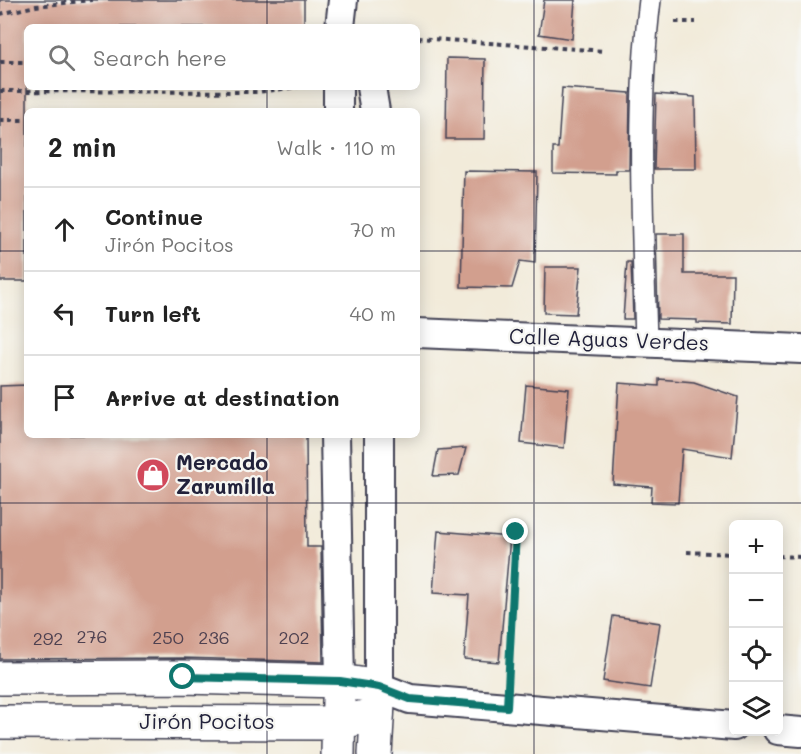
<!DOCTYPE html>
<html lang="en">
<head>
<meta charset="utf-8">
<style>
  :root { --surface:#fff; --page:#f2f2f2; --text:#222; --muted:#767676; --line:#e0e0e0 }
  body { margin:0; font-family:Mali,sans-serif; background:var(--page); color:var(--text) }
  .controls { position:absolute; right:18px; bottom:18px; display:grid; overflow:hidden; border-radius:9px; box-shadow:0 3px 15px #0003 }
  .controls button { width:54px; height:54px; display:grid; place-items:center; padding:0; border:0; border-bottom:2px solid var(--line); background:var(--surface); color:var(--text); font:30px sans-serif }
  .stop { position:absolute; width:18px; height:18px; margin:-14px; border:4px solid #0f766e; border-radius:50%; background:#fff }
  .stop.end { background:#0f766e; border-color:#fff; box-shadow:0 2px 6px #0008 }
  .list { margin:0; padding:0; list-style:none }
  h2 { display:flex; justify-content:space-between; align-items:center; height:78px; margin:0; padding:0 24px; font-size:26px }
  h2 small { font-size:20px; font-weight:400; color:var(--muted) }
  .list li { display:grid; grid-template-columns:39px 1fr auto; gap:18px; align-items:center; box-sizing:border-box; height:84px; padding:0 24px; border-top:2px solid var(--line) }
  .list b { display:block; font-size:22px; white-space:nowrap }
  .list p { margin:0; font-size:20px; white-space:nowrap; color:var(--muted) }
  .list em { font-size:20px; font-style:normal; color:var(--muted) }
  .icon { flex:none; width:33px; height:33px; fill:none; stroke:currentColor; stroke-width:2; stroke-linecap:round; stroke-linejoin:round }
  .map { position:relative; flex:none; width:801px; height:754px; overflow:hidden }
  .search { position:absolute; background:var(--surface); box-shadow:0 3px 15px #0003; left:24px; top:24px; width:396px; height:66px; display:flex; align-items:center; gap:15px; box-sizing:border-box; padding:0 21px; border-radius:9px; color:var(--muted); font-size:22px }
  .panel { position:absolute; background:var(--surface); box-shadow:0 3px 15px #0003; left:24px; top:108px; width:396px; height:330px; border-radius:9px }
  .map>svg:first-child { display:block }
</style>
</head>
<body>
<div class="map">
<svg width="801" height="754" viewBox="0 0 801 754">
  <rect width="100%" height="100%" fill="#f6f6f2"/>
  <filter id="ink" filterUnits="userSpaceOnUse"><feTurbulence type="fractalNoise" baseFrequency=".0167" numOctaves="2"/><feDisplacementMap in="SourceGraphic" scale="12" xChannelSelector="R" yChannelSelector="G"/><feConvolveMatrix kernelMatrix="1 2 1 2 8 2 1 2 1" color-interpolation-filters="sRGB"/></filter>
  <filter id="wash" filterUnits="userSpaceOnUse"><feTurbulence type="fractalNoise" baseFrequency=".008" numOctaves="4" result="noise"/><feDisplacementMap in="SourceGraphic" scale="24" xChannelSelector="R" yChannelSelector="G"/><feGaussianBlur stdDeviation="1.35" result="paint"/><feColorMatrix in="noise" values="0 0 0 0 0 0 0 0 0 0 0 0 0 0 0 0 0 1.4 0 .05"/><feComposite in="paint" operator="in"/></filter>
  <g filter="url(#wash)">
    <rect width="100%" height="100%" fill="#f2ebda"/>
    <g id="blocks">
      <g fill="#d29f8e">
        <path d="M0,0H304V27H27V281H0Z"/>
        <path d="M544,0H575L572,39L539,34Z"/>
        <path d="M447,58L485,59L484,139H446Z"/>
        <path d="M562,88L630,93L629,170H616V174L553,173V148H558Z"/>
        <path d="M656,94L695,97L696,169H654Z"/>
        <path d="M464,171L537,172L535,263L520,261L512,288L461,287Z"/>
        <path d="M656,234H684V274H733L732,324L697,323V320L658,319Z"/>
        <path d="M627,262H631L633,319H623Z"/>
        <path d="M545,267H581L576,314L544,313Z"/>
        <path d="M659,379L694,382L738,397L732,457L682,449L678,503L651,502L652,487L613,484L619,383L659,386Z"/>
        <path d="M27,385V435H306L307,547H321L323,662L183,658L0,659V386Z"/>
        <path d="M526,385L569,389L564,448L521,443Z"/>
        <path d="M466,448L459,475L433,476L438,450Z"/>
        <path d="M438,531L510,537L499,662L464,659L469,595L433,593Z"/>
        <path d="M613,616L660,623L650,688L603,681Z"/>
      </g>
    </g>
  </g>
  <g filter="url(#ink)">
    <use href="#blocks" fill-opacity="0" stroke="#414053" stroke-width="1.5"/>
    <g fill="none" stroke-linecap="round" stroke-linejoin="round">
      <g stroke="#414053" stroke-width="24">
        <path id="pedestrian" d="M646,342C643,228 636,113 650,0"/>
      </g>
      <g stroke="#414053" stroke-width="32">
        <g id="minor">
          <path d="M340,27L343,0"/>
          <path d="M371,87L375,111"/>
          <path d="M338,111V87"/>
          <path d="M417,333L801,349"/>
          <path d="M335,435L340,681"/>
          <path d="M379,435V687L410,699L734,726"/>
          <path d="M778,730L801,732"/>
        </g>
      </g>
      <g stroke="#414053" stroke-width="36">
        <g id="tertiary">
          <path d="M0,678L183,677L340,681L379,687L375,754"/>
          <path d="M0,722L338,723L377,714"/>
          <path d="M338,754L339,700"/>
        </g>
      </g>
      <g stroke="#414053" stroke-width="4" stroke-dasharray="4.5 4.5" stroke-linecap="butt">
        <path d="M0,14L36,6L92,0"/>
        <path d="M675,22H696"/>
        <path d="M417,38L605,51"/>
        <path d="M0,62H27"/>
        <path d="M0,91L258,92L298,87"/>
        <path d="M0,120H27"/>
        <path d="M687,552L734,554"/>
        <path d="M778,556L801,557"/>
        <path d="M509,676L516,532"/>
      </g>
      <use href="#pedestrian" stroke="#fff" stroke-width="21"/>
      <use href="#minor" stroke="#fff" stroke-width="28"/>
      <use href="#tertiary" stroke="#fff" stroke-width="33"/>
    </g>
  </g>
  <g fill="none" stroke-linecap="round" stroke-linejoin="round" filter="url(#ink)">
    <path stroke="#0f766e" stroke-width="8" d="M183,677L340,681L379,687L410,699L507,707L516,532"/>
  </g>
  <path fill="none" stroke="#22223b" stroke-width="1.5" stroke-opacity="0.55" d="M267,0V27M534,0V754M267,87V111M0,251H27M417,251H801M267,435V754M0,503H801"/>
  <defs>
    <g id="shop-disc" transform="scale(1.725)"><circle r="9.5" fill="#d1495b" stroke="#f6f6f2"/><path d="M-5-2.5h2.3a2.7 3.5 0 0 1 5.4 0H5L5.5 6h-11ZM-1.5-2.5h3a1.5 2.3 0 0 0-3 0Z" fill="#fff"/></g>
  </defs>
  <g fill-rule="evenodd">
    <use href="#shop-disc" x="153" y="475"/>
  </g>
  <g text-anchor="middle" stroke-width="4.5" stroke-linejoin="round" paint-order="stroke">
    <g font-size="18" fill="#4e4150">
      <text x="92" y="643">276</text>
      <text x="168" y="644">250</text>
      <text x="214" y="644">236</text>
      <text x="294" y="644">202</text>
      <text x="48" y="645">292</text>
    </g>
    <g font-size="21" fill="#22223b" stroke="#f6f6f2">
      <text transform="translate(609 340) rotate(2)" y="7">Calle Aguas Verdes</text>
      <text x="207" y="729">Jirón Pocitos</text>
    </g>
    <g font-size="21" font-weight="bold" fill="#22223b" stroke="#f6f6f2" text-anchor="start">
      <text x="176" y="470">Mercado<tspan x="176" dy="24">Zarumilla</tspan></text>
    </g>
  </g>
</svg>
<div class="controls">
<button>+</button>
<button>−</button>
<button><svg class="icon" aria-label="locate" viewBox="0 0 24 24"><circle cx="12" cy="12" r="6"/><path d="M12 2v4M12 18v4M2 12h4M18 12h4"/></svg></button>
<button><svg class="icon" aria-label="layers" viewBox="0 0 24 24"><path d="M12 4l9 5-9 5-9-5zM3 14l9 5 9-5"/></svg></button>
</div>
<div class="stop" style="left:183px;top:677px"></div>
<div class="stop end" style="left:516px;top:532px"></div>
<div class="search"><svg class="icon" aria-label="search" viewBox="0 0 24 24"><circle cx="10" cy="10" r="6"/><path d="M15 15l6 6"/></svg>Search here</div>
<section class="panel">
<h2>2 min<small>Walk · 110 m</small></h2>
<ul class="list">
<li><svg class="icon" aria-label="ahead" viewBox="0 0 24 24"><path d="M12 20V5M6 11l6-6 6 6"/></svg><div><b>Continue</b><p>Jirón Pocitos</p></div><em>70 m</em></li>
<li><svg class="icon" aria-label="left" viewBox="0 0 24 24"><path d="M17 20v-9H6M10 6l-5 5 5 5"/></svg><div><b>Turn left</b></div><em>40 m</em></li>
<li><svg class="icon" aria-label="arrive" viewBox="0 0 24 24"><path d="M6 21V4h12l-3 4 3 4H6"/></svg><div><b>Arrive at destination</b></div></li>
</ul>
</section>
</div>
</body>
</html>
